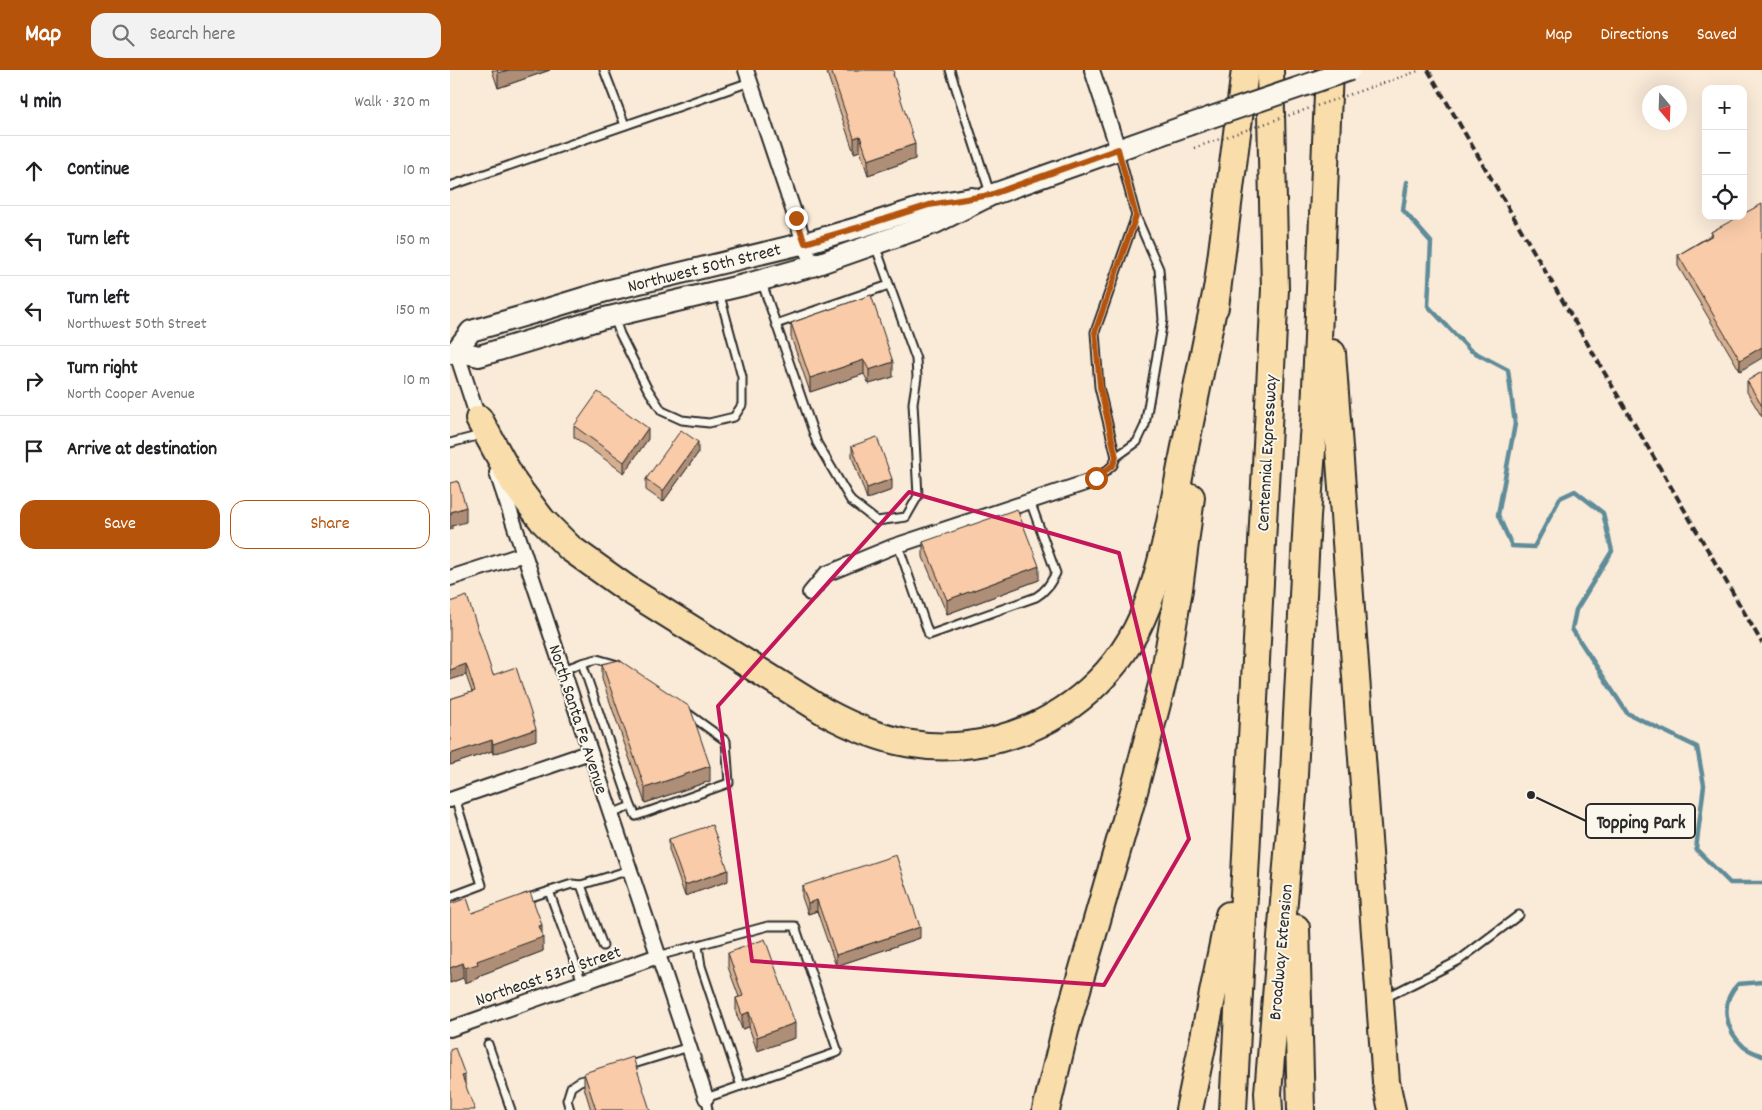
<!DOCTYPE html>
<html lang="en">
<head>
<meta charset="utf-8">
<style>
  :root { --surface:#fff; --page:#f2f2f2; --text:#202124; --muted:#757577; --line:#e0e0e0; --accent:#b45309 }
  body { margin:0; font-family:Dekko,sans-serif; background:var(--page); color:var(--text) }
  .controls { position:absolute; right:15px; top:15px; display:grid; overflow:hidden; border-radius:10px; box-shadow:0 5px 20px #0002 }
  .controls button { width:45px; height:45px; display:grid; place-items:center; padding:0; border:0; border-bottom:1px solid var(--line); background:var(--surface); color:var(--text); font:25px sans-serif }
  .compass { position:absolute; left:1192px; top:15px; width:45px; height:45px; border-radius:50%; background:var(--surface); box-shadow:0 5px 20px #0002; rotate:161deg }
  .stop { position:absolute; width:15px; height:15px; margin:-11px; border:4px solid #b45309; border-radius:50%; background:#fff }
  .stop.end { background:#b45309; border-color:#fff; box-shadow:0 1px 5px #0008 }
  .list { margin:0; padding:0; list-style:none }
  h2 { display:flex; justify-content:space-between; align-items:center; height:65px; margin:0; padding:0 20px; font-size:21px }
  h2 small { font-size:16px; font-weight:400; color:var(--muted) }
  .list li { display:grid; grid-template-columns:32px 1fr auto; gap:15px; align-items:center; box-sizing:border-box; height:70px; padding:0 20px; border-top:1px solid var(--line) }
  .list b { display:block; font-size:19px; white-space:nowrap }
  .list p { margin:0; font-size:16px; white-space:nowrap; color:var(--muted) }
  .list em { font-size:16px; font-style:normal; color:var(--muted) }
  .actions { display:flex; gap:10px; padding:15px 20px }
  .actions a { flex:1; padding:11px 0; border:1px solid var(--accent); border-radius:15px; text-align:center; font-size:18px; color:var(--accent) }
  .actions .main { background:var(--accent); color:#fff }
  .icon { flex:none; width:28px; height:28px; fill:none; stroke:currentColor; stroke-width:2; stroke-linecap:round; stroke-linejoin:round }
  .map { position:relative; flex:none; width:1312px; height:1040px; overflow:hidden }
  header { display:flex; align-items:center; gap:30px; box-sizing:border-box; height:70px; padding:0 25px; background:var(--accent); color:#fff }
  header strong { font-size:24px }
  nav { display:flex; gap:28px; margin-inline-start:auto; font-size:18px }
  .search { width:350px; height:45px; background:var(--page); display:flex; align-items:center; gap:12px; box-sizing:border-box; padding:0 18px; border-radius:15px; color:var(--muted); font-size:19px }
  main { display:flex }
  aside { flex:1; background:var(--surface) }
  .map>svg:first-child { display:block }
</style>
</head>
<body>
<header>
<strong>Map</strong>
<div class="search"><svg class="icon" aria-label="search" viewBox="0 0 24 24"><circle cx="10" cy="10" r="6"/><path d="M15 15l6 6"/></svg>Search here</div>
<nav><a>Map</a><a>Directions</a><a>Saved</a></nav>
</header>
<main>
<aside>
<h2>4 min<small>Walk · 320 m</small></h2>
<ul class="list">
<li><svg class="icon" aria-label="ahead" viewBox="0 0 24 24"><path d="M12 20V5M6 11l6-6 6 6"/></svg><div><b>Continue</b></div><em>10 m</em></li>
<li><svg class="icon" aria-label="left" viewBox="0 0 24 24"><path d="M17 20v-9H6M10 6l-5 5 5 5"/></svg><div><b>Turn left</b></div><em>150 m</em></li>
<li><svg class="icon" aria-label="left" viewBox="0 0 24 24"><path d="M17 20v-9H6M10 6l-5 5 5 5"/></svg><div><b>Turn left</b><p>Northwest 50th Street</p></div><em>150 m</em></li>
<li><svg class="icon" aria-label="right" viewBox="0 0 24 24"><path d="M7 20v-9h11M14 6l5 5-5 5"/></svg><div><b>Turn right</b><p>North Cooper Avenue</p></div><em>10 m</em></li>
<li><svg class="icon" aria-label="arrive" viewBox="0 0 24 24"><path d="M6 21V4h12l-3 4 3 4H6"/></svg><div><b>Arrive at destination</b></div></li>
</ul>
<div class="actions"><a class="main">Save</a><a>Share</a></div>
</aside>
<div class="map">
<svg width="1312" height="1040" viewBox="0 0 1312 1040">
  <rect width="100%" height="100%" fill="#faead8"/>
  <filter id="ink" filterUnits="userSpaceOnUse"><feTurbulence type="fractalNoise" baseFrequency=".02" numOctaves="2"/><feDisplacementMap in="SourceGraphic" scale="10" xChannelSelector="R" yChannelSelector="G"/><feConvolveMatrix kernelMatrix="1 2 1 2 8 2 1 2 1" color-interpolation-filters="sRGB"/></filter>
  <g filter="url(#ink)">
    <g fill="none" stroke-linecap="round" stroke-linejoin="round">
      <g stroke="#5f8c99" stroke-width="4.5">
        <path d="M957,112L953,140L981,172L978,236L1020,280L1058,300L1065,354L1048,445L1062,476L1084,477L1110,428L1125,421L1153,443L1162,481L1126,540L1122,559L1177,643L1247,677L1254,715L1246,779L1280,813H1312"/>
        <path d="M1312,912L1288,914C1269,933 1275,960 1294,977C1299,981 1306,983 1312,986"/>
      </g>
      <g stroke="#2b2b2b" stroke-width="11">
        <g id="lane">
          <path d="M154,0L175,55"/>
          <path d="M500,0L540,123"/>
          <path d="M0,116L300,12"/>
          <path d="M312,213L367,373L401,431L427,451L456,447L468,426L463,333L467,307L466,289L425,175"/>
          <path d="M164,247L170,264L197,318L212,341L232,350L259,353L284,347L292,335V307L269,222"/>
          <path d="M326,254L439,215"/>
          <path d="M0,373L31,365"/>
          <path d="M666,387L687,372L695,355L713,250L709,199L686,146"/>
          <path d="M647,409L663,395L666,387L649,317L645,262L686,146L669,82"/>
          <path d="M448,475L479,565L586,527C596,521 600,514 606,503L580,431"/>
          <path d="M132,593L147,589L168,595"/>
          <path d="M113,600L132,593L181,736L161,744"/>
          <path d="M181,736L186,746L279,713L276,671L236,642"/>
          <path d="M131,815L153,876"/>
          <path d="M99,821L132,912"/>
          <path d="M0,827L32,815L5,728"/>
          <path d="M75,829L122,814L131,815L180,800"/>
          <path d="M248,876L251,896L291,1016"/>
          <path d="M208,886L318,856H345L388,982L256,1028L258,1040"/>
          <path d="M935,928L1008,891L1069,845"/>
          <path d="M38,974L61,1040"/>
          <path d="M177,996L239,977"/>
          <path d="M120,1040L117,1030L121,1017L130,1011L141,1008"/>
        </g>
      </g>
      <g stroke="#2b2b2b" stroke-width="18">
        <g id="street">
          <path d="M296,0L362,196"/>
          <path d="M642,0L668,79"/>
          <path d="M6,281L30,354"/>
          <path d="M47,403L256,1028"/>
          <path d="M0,508L74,484"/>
          <path d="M360,523L376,504L442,477L647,409"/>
          <path d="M0,730L140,682"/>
          <path d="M0,959L208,886"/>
        </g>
      </g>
      <g stroke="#2b2b2b" stroke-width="24">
        <g id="secondary">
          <path d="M6,281L21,261L87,242L156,221L355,173L410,157L479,135L522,128"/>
          <path d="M0,283L6,281L29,286L151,249L294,215L362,196L485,153L541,125L738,55"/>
        </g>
      </g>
      <g stroke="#2b2b2b" stroke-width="30">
        <g id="highway">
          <path d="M765,237L795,0"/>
          <path d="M882,283L936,1012L942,1040"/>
          <path d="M29,349L64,413L92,450L120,478L176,518L375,642C432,673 484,686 548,669C617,651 672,602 697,536C714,491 722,443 731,397C743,338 755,278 767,219"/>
          <path d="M846,858L851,1040"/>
          <path d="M596,1040L615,961L682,729L714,607L729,519L741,427"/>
          <path d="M739,1040L779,845"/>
          <path d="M783,1040L825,219L820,0"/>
          <path d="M819,1040L818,1023L843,724L857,446L865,341L879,0"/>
        </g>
      </g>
      <use href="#lane" stroke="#fbf7ec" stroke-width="7"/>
      <use href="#street" stroke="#fbf7ec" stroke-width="14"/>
      <use href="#secondary" stroke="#fbf7ec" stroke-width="20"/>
      <use href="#highway" stroke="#f9deab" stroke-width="26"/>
      <path stroke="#2b2b2b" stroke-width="4" stroke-dasharray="8 4" stroke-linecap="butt" d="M978,0L1312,573"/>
      <g stroke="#2b2b2b" stroke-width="24" stroke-linecap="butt">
        <path id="secondary-bridge" d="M738,55L900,0"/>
      </g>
      <path stroke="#2b2b2b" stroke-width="2.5" stroke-dasharray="1 4" stroke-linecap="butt" d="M744,78L971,0"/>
      <use href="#secondary-bridge" stroke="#fbf7ec" stroke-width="20"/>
    </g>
    <g fill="#d6af90" stroke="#2b2b2b">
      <path d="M42,0H100L48,18Z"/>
      <path d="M376,0H443L444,8L465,89L418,105L410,81L404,83Z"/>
      <path d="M1293,146L1290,301L1228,196V185L1261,165V162Z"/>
      <path d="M421,225L443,307L419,314L414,304L360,322L341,267V253Z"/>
      <path d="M1312,302V347L1297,322V311Z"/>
      <path d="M124,356L198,369L174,403L124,367Z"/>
      <path d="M402,376L442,420L417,429L402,387Z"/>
      <path d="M248,383L213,432L196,420V409Z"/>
      <path d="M473,472L589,510L497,544L473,487Z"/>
      <path d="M0,532L43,605L86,670L43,684L42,681L0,695V629L22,622L16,605Z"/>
      <path d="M152,594L260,711L195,733L152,609Z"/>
      <path d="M219,769L278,811L235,826L219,780Z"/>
      <path d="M352,816L470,868L386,896L367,841L358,844L352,827Z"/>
      <path d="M22,843L92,864L93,881L28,906V908L15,913L13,908L0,913Z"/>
      <path d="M278,883L345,968L307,981L299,957L292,959L286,943V928L289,927L278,897Z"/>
      <path d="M134,1003L200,1040H141L134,1017Z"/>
    </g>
    <g fill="#ae8e76" stroke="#2b2b2b">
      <path d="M58,0H100L48,18V3Z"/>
      <path d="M410,66V81L404,83V68Z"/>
      <path d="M465,74V89L418,105V90Z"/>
      <path d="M1312,277V288L1290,301V290Z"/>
      <path d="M414,290V304L360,322V308Z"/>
      <path d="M443,292V307L419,314V300Z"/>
      <path d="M198,358V369L174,403V392Z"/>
      <path d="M248,372V383L213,432V421Z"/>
      <path d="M442,409V420L417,429V418Z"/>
      <path d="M16,437V452L2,456V459L0,460V445L1,442Z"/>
      <path d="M589,496V510L497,544V530Z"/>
      <path d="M16,594V605L0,610V600Z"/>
      <path d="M86,659V670L43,684V674Z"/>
      <path d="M42,670V681L0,695V684Z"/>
      <path d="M260,696V711L195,733V718Z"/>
      <path d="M278,800V811L235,826V815Z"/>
      <path d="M367,830V841L358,844V833Z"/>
      <path d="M92,855V867H93V881L28,906V908L15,913V898Z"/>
      <path d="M470,857V868L386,896V885Z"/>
      <path d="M13,893V908L0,913V898Z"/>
      <path d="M299,942V957L292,959V945Z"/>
      <path d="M345,953V968L307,981V967Z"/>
      <path d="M15,1005V1020L12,1006Z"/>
    </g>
    <g fill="#f9cba8" stroke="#2b2b2b">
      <path d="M47,0H58L48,3Z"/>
      <path d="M381,0H443L444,3L443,4L465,74L418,90L410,66L404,68Z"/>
      <path d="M1312,134V277L1290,290L1228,185L1263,165L1261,162L1290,146H1293V144Z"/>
      <path d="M421,225L443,292L419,300L414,290L360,308L341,253Z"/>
      <path d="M1312,302V336L1297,311Z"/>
      <path d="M148,322L198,358L174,392L124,356Z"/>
      <path d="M231,360L248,372L213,421L196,409Z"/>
      <path d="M427,367L442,409L417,418L402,376Z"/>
      <path d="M8,411L16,437L1,442L2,444L0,445V413Z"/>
      <path d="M567,439L589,496L497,530L473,472Z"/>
      <path d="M17,526L43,605L66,597L86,659L43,674L42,670L0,684V629L25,621L16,594L0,600V532Z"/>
      <path d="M169,590L240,637L260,696L195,718L152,594Z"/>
      <path d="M262,755L278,800L235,815L219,769Z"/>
      <path d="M446,785L470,857L386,885L367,830L358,833L352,816Z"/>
      <path d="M80,822L92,855L89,856L93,867L27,891L28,894L15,898L13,893L0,898V834L17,828L22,843Z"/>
      <path d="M315,869L345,953L307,967L299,942L292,945L286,928L293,926L278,883Z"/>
      <path d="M5,978L15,1005L12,1006L25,1040H0V980Z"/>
      <path d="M183,987L200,1040H146L134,1003Z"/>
    </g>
  </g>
  <g fill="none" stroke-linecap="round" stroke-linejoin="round" filter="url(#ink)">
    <path stroke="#b45309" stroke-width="6" d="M346,148L355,173L410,157L479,135L540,125L668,79L686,146L645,262L650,317L666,387L663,395L646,408"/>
  </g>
  <path fill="none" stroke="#c2185b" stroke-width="4" stroke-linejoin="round" d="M459,422L669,483L739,769L654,915L302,891L268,636Z"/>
  <g text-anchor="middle" stroke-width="4" stroke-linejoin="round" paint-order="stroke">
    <g font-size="18" fill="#2b2b2b" stroke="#fbf7ec">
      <text transform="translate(254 197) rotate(-14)" y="6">Northwest 50th Street</text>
      <text transform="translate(816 383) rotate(-87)" y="6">Centennial Expressway</text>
      <text transform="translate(129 649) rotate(72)" y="6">North Santa Fe Avenue</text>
      <text transform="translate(830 882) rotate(-85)" y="6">Broadway Extension</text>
      <text transform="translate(98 905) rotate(-19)" y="6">Northeast 53rd Street</text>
    </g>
  </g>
  <path fill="none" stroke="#2b2b2b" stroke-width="2" d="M1081 725L1136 751"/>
  <circle fill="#2b2b2b" stroke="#fbf7ec" stroke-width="2" cx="1081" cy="725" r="5"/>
  <rect fill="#fbf7ec" stroke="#2b2b2b" stroke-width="2" x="1136" y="734" width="109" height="34" rx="5"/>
  <g font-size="19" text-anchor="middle" font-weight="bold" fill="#2b2b2b">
    <text x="1191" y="758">Topping Park</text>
  </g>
</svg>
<div class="controls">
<button>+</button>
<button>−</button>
<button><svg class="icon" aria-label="locate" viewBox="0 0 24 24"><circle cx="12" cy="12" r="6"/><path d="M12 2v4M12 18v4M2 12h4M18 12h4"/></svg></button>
</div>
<svg class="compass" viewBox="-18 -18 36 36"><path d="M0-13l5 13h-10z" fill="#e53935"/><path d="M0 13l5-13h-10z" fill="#757577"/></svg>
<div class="stop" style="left:646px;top:408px"></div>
<div class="stop end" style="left:346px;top:148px"></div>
</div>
</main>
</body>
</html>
